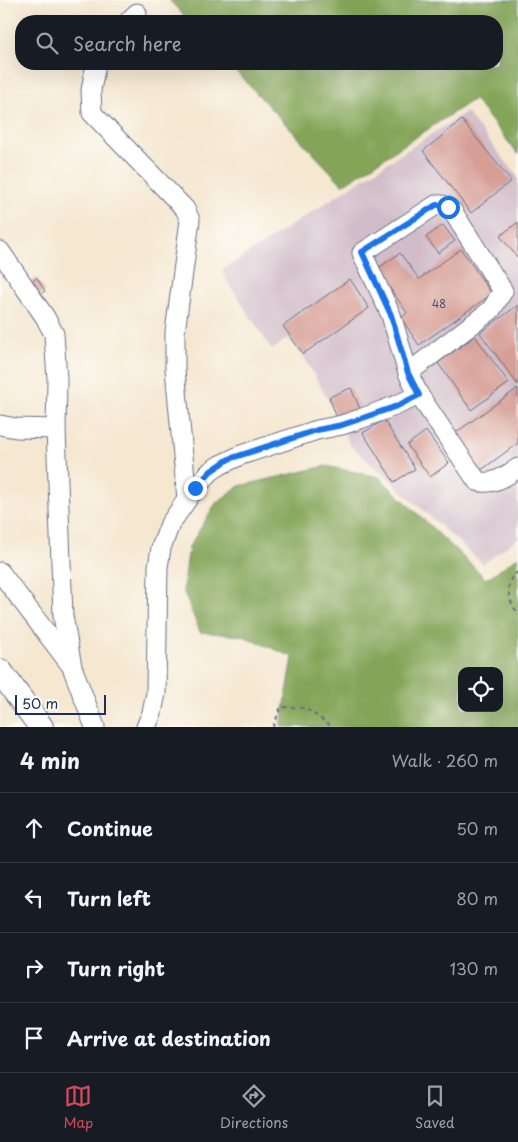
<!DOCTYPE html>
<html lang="en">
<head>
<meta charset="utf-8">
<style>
  :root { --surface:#171b24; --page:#20242c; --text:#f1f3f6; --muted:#9ea1a6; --line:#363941; --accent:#d1495b }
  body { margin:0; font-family:"Playpen Sans",sans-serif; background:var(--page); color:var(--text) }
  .controls { position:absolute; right:15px; bottom:15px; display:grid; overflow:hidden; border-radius:10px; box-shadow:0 5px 20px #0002 }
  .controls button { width:45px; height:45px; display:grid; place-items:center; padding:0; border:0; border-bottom:1px solid var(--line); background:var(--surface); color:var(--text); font:25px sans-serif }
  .scale { position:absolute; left:15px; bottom:12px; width:91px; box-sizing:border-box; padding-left:5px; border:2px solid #1b2f5e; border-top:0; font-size:14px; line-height:18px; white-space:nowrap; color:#1b2f5e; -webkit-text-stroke:4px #fdfcf7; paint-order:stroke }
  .stop { position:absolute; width:15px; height:15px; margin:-11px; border:4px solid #1a73e8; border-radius:50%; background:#fff }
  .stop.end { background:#1a73e8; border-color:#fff; box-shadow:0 1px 5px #0008 }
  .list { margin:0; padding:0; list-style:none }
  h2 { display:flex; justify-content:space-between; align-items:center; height:65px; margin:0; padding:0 20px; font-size:21px }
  h2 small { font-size:16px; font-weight:400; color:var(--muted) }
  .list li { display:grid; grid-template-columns:32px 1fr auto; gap:15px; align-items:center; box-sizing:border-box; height:70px; padding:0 20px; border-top:1px solid var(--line) }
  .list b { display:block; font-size:19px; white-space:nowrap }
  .list em { font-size:16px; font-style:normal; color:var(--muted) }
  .icon { flex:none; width:28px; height:28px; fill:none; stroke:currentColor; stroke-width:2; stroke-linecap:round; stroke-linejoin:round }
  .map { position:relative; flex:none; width:518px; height:727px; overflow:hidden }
  .search { position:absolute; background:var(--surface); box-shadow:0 5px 20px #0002; left:15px; right:15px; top:15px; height:55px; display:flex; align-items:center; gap:12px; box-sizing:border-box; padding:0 18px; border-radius:20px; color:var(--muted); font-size:19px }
  .sheet { height:345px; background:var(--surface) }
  nav { display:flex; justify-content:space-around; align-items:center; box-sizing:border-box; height:70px; border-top:1px solid var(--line); background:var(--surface); font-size:14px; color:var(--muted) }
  nav a { display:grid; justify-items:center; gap:2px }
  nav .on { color:var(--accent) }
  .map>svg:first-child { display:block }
</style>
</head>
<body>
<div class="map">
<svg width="518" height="727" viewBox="0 0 518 727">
  <rect width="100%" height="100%" fill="#fdfcf7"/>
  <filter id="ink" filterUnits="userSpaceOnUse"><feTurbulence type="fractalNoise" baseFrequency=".02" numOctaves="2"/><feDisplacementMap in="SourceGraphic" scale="10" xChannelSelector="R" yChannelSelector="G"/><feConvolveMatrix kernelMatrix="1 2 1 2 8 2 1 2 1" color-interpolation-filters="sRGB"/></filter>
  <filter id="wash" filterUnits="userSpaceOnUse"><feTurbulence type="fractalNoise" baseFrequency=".0096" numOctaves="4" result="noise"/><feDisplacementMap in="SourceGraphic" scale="20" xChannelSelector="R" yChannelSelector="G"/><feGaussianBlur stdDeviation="1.12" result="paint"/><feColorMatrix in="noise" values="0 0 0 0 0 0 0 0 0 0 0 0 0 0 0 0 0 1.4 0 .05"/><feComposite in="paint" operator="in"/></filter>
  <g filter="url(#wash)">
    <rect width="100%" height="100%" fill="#f5e7d0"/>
    <path fill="#d1bdc9" d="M466,112L518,177V538L483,564L349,444L342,425L304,357L288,338L272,350L221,271Z"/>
    <g fill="#84a559" stroke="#506a5c" fill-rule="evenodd">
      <path d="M169,0H518V154L474,99L343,185L229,64H497V21H189Z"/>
      <path d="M326,466L379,477L486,579L518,557V727H281L293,657L243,636L200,632L183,590L189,547L216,503L239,486ZM462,671H499V708H462Z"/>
    </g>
    <g id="blocks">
      <g fill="#d69e95">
        <path d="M462,120L511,181L471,213L423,151Z"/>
        <path d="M518,222V258L500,236Z"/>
        <path d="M443,225L455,241L438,253L426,237Z"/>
        <path d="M461,249L492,294L419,345L401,318L407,313L377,269L400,253L419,279Z"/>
        <path d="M37,278L45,291L36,298L27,284Z"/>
        <path d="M350,279L369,308L303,354L283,326Z"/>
        <path d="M518,305V385L480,333Z"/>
        <path d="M475,336L509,383L471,410L438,363Z"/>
        <path d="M351,388L360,409L337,418L329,397Z"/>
        <path d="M518,388V443L480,471L454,434Z"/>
        <path d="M384,420L415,469L394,482L363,433Z"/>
        <path d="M426,431L449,463L430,477L407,445Z"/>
      </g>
    </g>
  </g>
  <g filter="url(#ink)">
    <use href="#blocks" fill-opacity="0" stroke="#676f86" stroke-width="1"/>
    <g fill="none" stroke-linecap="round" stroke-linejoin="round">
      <g stroke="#676f86" stroke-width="21">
        <g id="minor">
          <path d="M129,21L137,13"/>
          <path d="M96,64L91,90L92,113L185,209L190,220L175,332V369L187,499"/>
          <path d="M0,251L45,317L54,334L57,379L56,429L63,616L72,667L95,727"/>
          <path d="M419,395L477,481C492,486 506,476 518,468"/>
          <path d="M0,425L16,428L56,429"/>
          <path d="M0,572L70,664"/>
          <path d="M146,727L152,713L156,693L158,567L161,548L170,524L195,488L211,471L220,465L241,455L317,430L342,425L360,419L397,405L419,395L408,373L491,310L503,291L453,212C447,206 444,204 436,205L362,253L391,315L408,373"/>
        </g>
      </g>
      <g stroke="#676f86" stroke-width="26">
        <path id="major" d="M0,671L41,727"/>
      </g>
      <g stroke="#676f86" stroke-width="2" stroke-dasharray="4 4" stroke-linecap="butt">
        <path d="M518,572C503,580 508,602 518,613"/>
        <path d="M273,727L281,707L305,708L333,727"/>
      </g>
      <use href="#minor" stroke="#fff" stroke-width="19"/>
      <use href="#major" stroke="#fff" stroke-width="24"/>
    </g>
  </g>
  <g fill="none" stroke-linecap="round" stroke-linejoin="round" filter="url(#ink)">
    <path stroke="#1a73e8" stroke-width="6" d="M195,488L211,471L229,459L317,430L342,425L360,419L397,406L419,395L408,373L391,315L362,252L436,205H443L448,207"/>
  </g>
  <g text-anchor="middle" stroke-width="4.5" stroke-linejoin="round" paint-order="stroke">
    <g font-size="11" fill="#4a4b6c">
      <text x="439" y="308">48</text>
    </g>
  </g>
</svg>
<div class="controls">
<button><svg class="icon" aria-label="locate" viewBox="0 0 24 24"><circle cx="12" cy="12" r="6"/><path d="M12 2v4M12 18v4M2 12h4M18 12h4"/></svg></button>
</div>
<div class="scale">50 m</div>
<div class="stop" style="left:448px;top:207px"></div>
<div class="stop end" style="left:195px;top:488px"></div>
<div class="search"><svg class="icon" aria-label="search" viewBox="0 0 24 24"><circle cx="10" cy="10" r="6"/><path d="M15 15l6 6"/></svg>Search here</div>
</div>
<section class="sheet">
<h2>4 min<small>Walk · 260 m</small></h2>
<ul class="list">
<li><svg class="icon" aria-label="ahead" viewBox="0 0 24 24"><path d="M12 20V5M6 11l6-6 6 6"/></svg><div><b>Continue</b></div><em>50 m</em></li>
<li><svg class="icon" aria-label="left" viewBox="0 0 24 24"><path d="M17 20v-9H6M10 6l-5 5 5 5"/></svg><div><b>Turn left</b></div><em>80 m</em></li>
<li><svg class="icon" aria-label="right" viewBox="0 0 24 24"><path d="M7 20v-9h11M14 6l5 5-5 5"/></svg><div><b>Turn right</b></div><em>130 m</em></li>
<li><svg class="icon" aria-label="arrive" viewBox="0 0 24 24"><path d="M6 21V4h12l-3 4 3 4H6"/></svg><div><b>Arrive at destination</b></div></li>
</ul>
</section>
<nav>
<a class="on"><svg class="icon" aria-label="map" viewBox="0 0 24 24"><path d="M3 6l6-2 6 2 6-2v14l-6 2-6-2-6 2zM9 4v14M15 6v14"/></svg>Map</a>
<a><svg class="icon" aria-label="directions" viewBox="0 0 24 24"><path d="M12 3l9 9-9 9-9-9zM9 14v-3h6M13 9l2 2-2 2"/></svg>Directions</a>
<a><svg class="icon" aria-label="saved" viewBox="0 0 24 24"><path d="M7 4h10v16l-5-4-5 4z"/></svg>Saved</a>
</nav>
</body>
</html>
